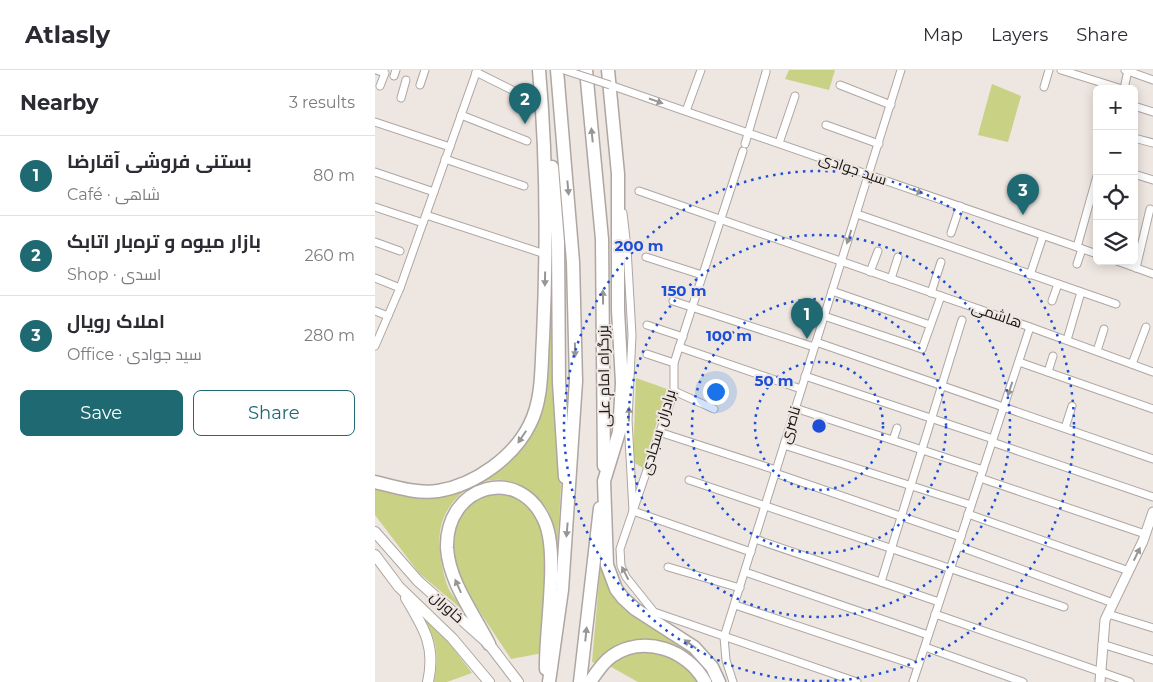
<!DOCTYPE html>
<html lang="en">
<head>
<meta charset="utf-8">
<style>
  :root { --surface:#fff; --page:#f7f7f7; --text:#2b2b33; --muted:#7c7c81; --line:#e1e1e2; --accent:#1e6972 }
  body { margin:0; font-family:Montserrat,Cairo,sans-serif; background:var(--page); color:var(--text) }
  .controls { position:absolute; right:15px; top:15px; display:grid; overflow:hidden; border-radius:8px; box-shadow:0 2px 12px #0003 }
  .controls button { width:45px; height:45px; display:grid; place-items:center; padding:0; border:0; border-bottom:1px solid var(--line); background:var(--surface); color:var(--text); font:25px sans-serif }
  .you { position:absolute; left:340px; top:321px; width:18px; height:18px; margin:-12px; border:4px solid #fff; border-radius:50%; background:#1a73e8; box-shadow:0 0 0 8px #1a73e833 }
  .badge { display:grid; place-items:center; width:32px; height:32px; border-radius:50%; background:var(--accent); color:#fff; font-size:16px; font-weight:700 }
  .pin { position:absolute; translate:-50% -41px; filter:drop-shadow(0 1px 2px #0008) }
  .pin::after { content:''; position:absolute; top:26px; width:18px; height:15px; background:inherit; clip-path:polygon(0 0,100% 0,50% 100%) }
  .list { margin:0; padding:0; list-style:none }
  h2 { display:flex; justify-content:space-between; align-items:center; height:65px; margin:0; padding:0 20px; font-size:21px }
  h2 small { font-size:16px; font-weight:400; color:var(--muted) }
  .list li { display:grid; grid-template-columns:32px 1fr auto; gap:15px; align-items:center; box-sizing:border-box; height:80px; padding:0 20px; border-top:1px solid var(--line) }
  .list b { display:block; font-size:19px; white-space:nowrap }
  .list p { margin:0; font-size:16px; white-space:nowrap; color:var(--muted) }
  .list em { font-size:16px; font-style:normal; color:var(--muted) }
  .actions { display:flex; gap:10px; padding:15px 20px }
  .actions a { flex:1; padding:11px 0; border:1px solid var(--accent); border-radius:8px; text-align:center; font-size:18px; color:var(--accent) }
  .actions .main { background:var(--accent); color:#fff }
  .icon { flex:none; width:28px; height:28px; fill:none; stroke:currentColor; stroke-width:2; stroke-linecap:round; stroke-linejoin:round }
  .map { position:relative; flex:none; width:778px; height:612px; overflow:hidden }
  header { display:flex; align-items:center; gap:30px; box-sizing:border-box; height:70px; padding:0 25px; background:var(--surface); border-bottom:1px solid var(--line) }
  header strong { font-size:24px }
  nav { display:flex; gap:28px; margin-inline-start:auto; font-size:18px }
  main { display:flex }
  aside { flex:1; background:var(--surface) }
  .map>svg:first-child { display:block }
</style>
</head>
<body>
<header>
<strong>Atlasly</strong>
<nav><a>Map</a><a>Layers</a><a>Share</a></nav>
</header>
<main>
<aside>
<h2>Nearby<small>3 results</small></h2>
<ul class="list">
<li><span class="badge">1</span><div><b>بستنی فروشی آقارضا</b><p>Café · شاهی</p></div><em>80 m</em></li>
<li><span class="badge">2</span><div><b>بازار میوه و تره‌بار اتابک</b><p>Shop · اسدی</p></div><em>260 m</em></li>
<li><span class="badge">3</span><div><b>املاک رویال</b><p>Office · سید جوادی</p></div><em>280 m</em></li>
</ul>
<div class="actions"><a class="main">Save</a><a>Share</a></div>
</aside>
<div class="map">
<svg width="778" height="612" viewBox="0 0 778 612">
  <rect width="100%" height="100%" fill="#eee6e1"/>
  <g fill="#c9d185">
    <path d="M414,0H460L454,20L410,9Z"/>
    <path d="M617,14L646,26L633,72L603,65Z"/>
    <path d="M176,140L182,372L186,416L180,521C180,498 184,468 175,445C172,437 166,431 159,425C128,396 85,411 69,447C60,466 66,496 72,515C76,526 89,538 97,548L44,503L0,445V417H86L159,355Z"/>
    <path d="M261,308L292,319L268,398L258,392Z"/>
    <path d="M124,423C136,426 150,429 158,440C182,471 169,546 168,583L136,589L87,515L75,480L79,449L104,425Z"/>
    <path d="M228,466L235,515L322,585L340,612H335L280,573L223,594L217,592Z"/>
    <path d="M38,535L75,574L97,603L72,612H59C66,576 59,563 38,535Z"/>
    <path d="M261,581L298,585L327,612H263L231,594Z"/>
  </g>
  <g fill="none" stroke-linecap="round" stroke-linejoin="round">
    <g stroke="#aea6a2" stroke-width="9">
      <g id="street">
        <path d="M1,0L10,3L5,16"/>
        <path d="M686,0L747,19"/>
        <path d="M750,0L778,10"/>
        <path d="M101,2L147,25"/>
        <path d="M19,6L21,0"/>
        <path d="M45,15L50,0"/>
        <path d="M235,15L722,184"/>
        <path d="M465,15L516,35"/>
        <path d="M669,17L674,0"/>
        <path d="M749,19L753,0"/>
        <path d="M26,28L31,10"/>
        <path d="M759,36L778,42"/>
        <path d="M311,41L326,0"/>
        <path d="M86,45L152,71"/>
        <path d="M0,52L75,77"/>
        <path d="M451,55L504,74"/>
        <path d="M759,68L778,73"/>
        <path d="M404,73L420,26"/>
        <path d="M370,74L391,2"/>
        <path d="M368,81L299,293V321L258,441L376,482"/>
        <path d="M70,89L149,116"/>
        <path d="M0,102L59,122"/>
        <path d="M759,104L778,110"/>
        <path d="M264,121L655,257L778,302"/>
        <path d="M0,137L48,153"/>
        <path d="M248,143L252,178L257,265L253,350L258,441L245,479L246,496L251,507L279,542L482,612"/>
        <path d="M482,144L741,234"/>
        <path d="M51,145L170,184"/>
        <path d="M576,163L585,136"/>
        <path d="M0,172L25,181"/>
        <path d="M702,177L722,106"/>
        <path d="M271,187L327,205"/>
        <path d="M742,191L778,204"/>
        <path d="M702,194L707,179"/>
        <path d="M761,198L775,139"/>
        <path d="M495,202L503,181"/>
        <path d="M655,205L668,166"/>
        <path d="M0,208L25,218"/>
        <path d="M516,209L523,187"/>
        <path d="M457,221L555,255"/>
        <path d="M556,223L566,192"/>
        <path d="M298,231L439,277"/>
        <path d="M677,231L683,214"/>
        <path d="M0,241L13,246"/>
        <path d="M449,246L547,279L566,226"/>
        <path d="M272,255L308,267"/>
        <path d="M692,270L706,222"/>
        <path d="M441,272L778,389"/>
        <path d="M0,276L25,218L102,0"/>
        <path d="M304,277L426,319"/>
        <path d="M722,281L729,259"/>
        <path d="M272,284L299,293"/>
        <path d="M644,292L778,339"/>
        <path d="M757,294L771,257"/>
        <path d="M673,302L678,286"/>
        <path d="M430,306L618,369"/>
        <path d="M299,321L339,339"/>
        <path d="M420,338L608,400"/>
        <path d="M690,358L697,336"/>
        <path d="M284,362L401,400"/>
        <path d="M518,370L522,358"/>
        <path d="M617,372L778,427"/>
        <path d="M409,375L596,435"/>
        <path d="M400,403L586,467"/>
        <path d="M605,408L770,464"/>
        <path d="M314,410L689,537"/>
        <path d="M593,444L754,501"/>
        <path d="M380,469L564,532"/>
        <path d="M583,476L738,533"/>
        <path d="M293,497L365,518"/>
        <path d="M370,502L553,565"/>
        <path d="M506,512L587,250"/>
        <path d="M360,535L543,596"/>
        <path d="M560,544L755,612"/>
        <path d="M733,544L778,558"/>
        <path d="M727,574L778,590"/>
        <path d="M550,577L648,612"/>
        <path d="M358,612L351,590L349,567L526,0"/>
        <path d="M538,612L655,257"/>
      </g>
    </g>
    <g stroke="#aea6a2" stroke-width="11">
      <path id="secondary" d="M725,612L730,550L768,471L778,442"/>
    </g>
    <g stroke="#aea6a2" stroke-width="12">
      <g id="primary">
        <path d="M0,462L43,511L114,574L143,612"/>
        <path d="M0,485L24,517L77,568L114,612"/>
        <path d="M31,528C49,558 61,576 53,612"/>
      </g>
    </g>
    <g stroke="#aea6a2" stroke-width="15">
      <g id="highway">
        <path d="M211,0L227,169L229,396"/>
        <path d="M233,0L243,104V240L247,313L244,362L229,411L232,495L241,519L248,528L260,539L319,577L337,597L344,612"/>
        <path d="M177,97L183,172L184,312L190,407"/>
        <path d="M0,412C20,417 42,424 63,421C100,415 139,387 155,354C168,328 166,297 168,268C172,179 172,89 164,0"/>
        <path d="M114,574C99,544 74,512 72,478C70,415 145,393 170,452C184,485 170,560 171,599"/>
        <path d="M174,612L187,520L201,311L198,192L182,0"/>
        <path d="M205,612L225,438"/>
        <path d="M215,612C221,603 228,592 237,586C269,564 313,580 330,612"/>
      </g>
    </g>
    <use href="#street" stroke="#fff" stroke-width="7"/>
    <use href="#secondary" stroke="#fff" stroke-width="9"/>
    <use href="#primary" stroke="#fff" stroke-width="10"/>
    <use href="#highway" stroke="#fff" stroke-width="12"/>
    <g stroke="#aea6a2" stroke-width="9" stroke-linecap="butt">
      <path id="street-bridge" d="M189,0L235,15"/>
    </g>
    <use href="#street-bridge" stroke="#fff" stroke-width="7"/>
  </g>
  <defs><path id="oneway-solid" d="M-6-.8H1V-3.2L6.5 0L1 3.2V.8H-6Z" transform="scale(1.25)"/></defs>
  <g fill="#979695">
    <use href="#oneway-solid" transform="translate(281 31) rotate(19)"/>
    <use href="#oneway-solid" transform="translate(217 65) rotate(-96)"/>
    <use href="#oneway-solid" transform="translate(193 118) rotate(85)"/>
    <use href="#oneway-solid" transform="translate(541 121) rotate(20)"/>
    <use href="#oneway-solid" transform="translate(474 167) rotate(108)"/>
    <use href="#oneway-solid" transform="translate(170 209) rotate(91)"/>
    <use href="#oneway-solid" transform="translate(228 227) rotate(-91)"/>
    <use href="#oneway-solid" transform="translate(200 280) rotate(89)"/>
    <use href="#oneway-solid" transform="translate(635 319) rotate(108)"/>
    <use href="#oneway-solid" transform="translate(254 344) rotate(-89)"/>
    <use href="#oneway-solid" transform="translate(147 367) rotate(124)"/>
    <use href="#oneway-solid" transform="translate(192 460) rotate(95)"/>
    <use href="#oneway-solid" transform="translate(762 484) rotate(-64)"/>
    <use href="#oneway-solid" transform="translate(250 503) rotate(-117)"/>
    <use href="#oneway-solid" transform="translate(83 516) rotate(-114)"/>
    <use href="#oneway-solid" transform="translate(211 564) rotate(-84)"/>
    <use href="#oneway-solid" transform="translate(315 574) rotate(-144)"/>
  </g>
  <g fill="none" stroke="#1d4ed8" stroke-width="2.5" stroke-dasharray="2.5 5">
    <circle cx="444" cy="356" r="64"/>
    <circle cx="444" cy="356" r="127"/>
    <circle cx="444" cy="356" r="191"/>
    <circle cx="444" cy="356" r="255"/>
  </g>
  <g text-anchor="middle" stroke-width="4" stroke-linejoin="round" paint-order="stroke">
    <g font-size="15" fill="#181514" stroke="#eee6e1">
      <text transform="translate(478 99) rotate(19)" y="5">سید جوادی</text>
      <text transform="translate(622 245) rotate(19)" y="5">هاشمی</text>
      <text transform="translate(229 306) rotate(-91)" y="5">بزرگراه امام علی</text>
      <text transform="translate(415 355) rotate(-73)" y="5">ناصری</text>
      <text transform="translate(283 362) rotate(-73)" y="5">برادران سجادی</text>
      <text transform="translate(72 537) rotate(42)" y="5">خاوران</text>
    </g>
  </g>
  <circle cx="444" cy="356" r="8" fill="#1d4ed8" stroke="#eee6e1" stroke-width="2.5"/>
  <g font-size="15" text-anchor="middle" font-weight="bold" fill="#1d4ed8" stroke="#eee6e1" stroke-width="4" stroke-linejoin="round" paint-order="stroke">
    <text x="264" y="181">200 m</text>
    <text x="309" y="226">150 m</text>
    <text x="354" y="271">100 m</text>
    <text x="399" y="316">50 m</text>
  </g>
</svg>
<div class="controls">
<button>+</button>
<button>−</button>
<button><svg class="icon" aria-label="locate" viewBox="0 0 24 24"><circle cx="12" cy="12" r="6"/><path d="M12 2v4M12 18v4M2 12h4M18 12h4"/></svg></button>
<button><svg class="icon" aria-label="layers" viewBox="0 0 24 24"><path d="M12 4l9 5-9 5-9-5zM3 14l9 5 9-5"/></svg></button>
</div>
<div class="you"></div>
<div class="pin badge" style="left:432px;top:269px">1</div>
<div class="pin badge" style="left:150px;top:54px">2</div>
<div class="pin badge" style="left:648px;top:145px">3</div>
</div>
</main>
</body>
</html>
